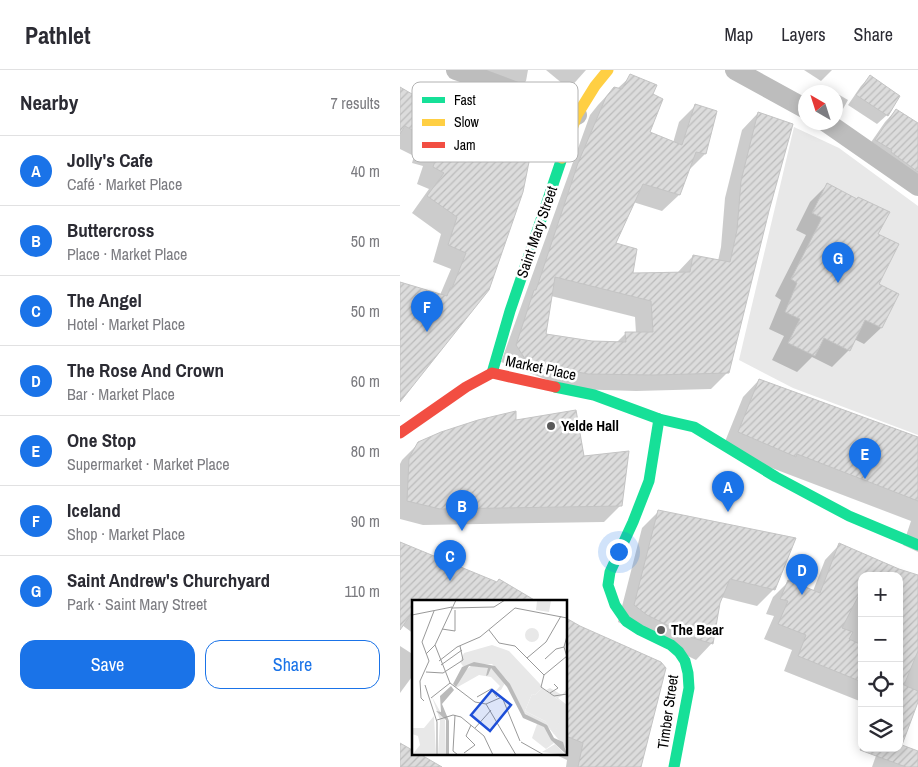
<!DOCTYPE html>
<html lang="en">
<head>
<meta charset="utf-8">
<style>
  :root { --surface:#fff; --page:#f7f7f7; --text:#2b2b33; --muted:#7c7c81; --line:#e1e1e2; --accent:#1a73e8 }
  body { margin:0; font-family:"Archivo Narrow",sans-serif; background:var(--page); color:var(--text) }
  .controls { position:absolute; right:15px; bottom:15px; display:grid; overflow:hidden; border-radius:10px; box-shadow:0 2px 12px #0003 }
  .controls button { width:45px; height:45px; display:grid; place-items:center; padding:0; border:0; border-bottom:1px solid var(--line); background:var(--surface); color:var(--text); font:25px sans-serif }
  .compass { position:absolute; left:398px; top:15px; width:45px; height:45px; border-radius:50%; background:var(--surface); box-shadow:0 2px 12px #0003; rotate:321deg }
  .you { position:absolute; left:218px; top:481px; width:18px; height:18px; margin:-12px; border:4px solid #fff; border-radius:50%; background:#1a73e8; box-shadow:0 0 0 8px #1a73e833 }
  .badge { display:grid; place-items:center; width:32px; height:32px; border-radius:50%; background:var(--accent); color:#fff; font-size:16px; font-weight:700 }
  .pin { position:absolute; translate:-50% -41px; filter:drop-shadow(0 1px 2px #0008) }
  .pin::after { content:''; position:absolute; top:26px; width:18px; height:15px; background:inherit; clip-path:polygon(0 0,100% 0,50% 100%) }
  .list { margin:0; padding:0; list-style:none }
  h2 { display:flex; justify-content:space-between; align-items:center; height:65px; margin:0; padding:0 20px; font-size:21px }
  h2 small { font-size:16px; font-weight:400; color:var(--muted) }
  .list li { display:grid; grid-template-columns:32px 1fr auto; gap:15px; align-items:center; box-sizing:border-box; height:70px; padding:0 20px; border-top:1px solid var(--line) }
  .list b { display:block; font-size:19px; white-space:nowrap }
  .list p { margin:0; font-size:16px; white-space:nowrap; color:var(--muted) }
  .list em { font-size:16px; font-style:normal; color:var(--muted) }
  .actions { display:flex; gap:10px; padding:15px 20px }
  .actions a { flex:1; padding:11px 0; border:1px solid var(--accent); border-radius:15px; text-align:center; font-size:18px; color:var(--accent) }
  .actions .main { background:var(--accent); color:#fff }
  .icon { flex:none; width:28px; height:28px; fill:none; stroke:currentColor; stroke-width:2; stroke-linecap:round; stroke-linejoin:round }
  .map { position:relative; flex:none; width:518px; height:697px; overflow:hidden }
  header { display:flex; align-items:center; gap:30px; box-sizing:border-box; height:70px; padding:0 25px; background:var(--surface); border-bottom:1px solid var(--line) }
  header strong { font-size:24px }
  nav { display:flex; gap:28px; margin-inline-start:auto; font-size:18px }
  main { display:flex }
  aside { flex:1; background:var(--surface) }
  .map>svg:first-child { display:block }
</style>
</head>
<body>
<header>
<strong>Pathlet</strong>
<nav><a>Map</a><a>Layers</a><a>Share</a></nav>
</header>
<main>
<aside>
<h2>Nearby<small>7 results</small></h2>
<ul class="list">
<li><span class="badge">A</span><div><b>Jolly's Cafe</b><p>Café · Market Place</p></div><em>40 m</em></li>
<li><span class="badge">B</span><div><b>Buttercross</b><p>Place · Market Place</p></div><em>50 m</em></li>
<li><span class="badge">C</span><div><b>The Angel</b><p>Hotel · Market Place</p></div><em>50 m</em></li>
<li><span class="badge">D</span><div><b>The Rose And Crown</b><p>Bar · Market Place</p></div><em>60 m</em></li>
<li><span class="badge">E</span><div><b>One Stop</b><p>Supermarket · Market Place</p></div><em>80 m</em></li>
<li><span class="badge">F</span><div><b>Iceland</b><p>Shop · Market Place</p></div><em>90 m</em></li>
<li><span class="badge">G</span><div><b>Saint Andrew's Churchyard</b><p>Park · Saint Mary Street</p></div><em>110 m</em></li>
</ul>
<div class="actions"><a class="main">Save</a><a>Share</a></div>
</aside>
<div class="map">
<svg width="518" height="697" viewBox="0 0 518 697">
  <defs>
    <pattern id="building-hatch" width="6" height="6" patternUnits="userSpaceOnUse" patternTransform="scale(1.25)"><rect width="6" height="6" fill="#dcdcdc"/><path d="M-1 1l2-2M0 6l6-6M5 7l2-2" fill="none" stroke="#bbb"/></pattern>
  </defs>
  <rect width="100%" height="100%" fill="#fff"/>
  <path fill="#e8e8e8" d="M394,57L439,78L518,136V365L393,318L339,290Z"/>
  <g fill="#0003" fill-rule="evenodd">
    <path d="M86,0H128L126,11L112,25Z"/>
    <path d="M146,0H186L169,19Z"/>
    <path d="M404,0H432L421,11Z"/>
    <path d="M231,6L251,25L248,62L273,73L279,52L296,35L315,42L305,84L289,100H288L279,125L262,141L233,132L215,174L232,204L277,203L293,186L318,191L321,177L325,128L342,60L358,43L328,302L311,319L236,321L171,319L101,292L190,45L198,35L214,18L217,19ZM151,226L235,247L236,263H226L216,273L192,272L145,265Z"/>
    <path d="M470,7L487,45L477,54L448,35L461,16Z"/>
    <path d="M0,19L14,42L129,83L0,330V214L40,225L51,199L33,192L41,164L12,143L29,119L17,114L23,96L12,93L14,86L0,79Z"/>
    <path d="M436,23L448,30L439,46L436,43Z"/>
    <path d="M496,40L518,55V124L465,81L485,52Z"/>
    <path d="M427,115L477,164V215L498,225L481,258L464,274L454,269L449,280L432,297L412,287L397,302L372,290L384,266L369,259L381,230L375,226L406,165L396,160L410,132Z"/>
    <path d="M359,310L518,368V482L503,475L511,451L322,379L343,327Z"/>
    <path d="M114,352L183,387L221,435L204,452L23,455L0,449V394L2,390L19,373Z"/>
    <path d="M259,441L374,519L357,536L321,527L312,573L296,590L218,552L242,458Z"/>
    <path d="M0,473L133,531H14V564L2,555L0,557Z"/>
    <path d="M439,475L498,500L518,507V632L500,652L499,506H462V632L384,601L392,580L364,569L374,546L366,544L373,527L388,512L413,521L425,490Z"/>
    <path d="M0,576L14,585V604L0,623Z"/>
    <path d="M166,622L240,697H166L167,690L152,683H166Z"/>
    <path d="M478,680L518,682V691L516,697H472Z"/>
  </g>
  <g fill="url(#building-hatch)" stroke="#c4c4c4" fill-rule="evenodd">
    <path d="M230,4L257,15L253,24L263,29L250,62L282,75L295,34L317,41L306,84L296,82L280,125L243,114L216,173L237,179L233,203L290,202L293,185L330,192L337,160L341,111L358,42L393,54L369,141L329,303L253,305L188,304L127,292L116,275L134,220H136L178,93L206,27L214,17L222,19ZM155,207L251,231L253,262H225L226,272L192,271L146,264Z"/>
    <path d="M470,5L500,26L488,46L456,25Z"/>
    <path d="M0,17L24,31L16,42L131,82L123,122L89,220L0,332V212L47,226L50,218H52L66,183L48,175L57,147L27,126L44,103L33,97L38,80L27,76L30,70L5,56L0,64Z"/>
    <path d="M496,39L518,53V102L491,82L492,80L475,70Z"/>
    <path d="M427,113L457,129L458,127L490,142L478,164L499,174L479,214L499,224L482,258L465,250L450,281L424,268L415,286L388,273L400,249L385,242L397,213L391,209L422,148L412,143Z"/>
    <path d="M359,309L518,367V431L397,384L396,387L338,362Z"/>
    <path d="M176,340L184,386L229,381L222,436L40,439L7,431L9,388L18,372L41,362L78,350L116,341V350Z"/>
    <path d="M258,440L396,468L375,520L330,509L320,533L313,574L283,565L269,556L247,545L234,535Z"/>
    <path d="M0,472L97,512L99,509L136,531H14V540L0,560Z"/>
    <path d="M439,473L499,499L518,505V581L504,615L518,621V632L502,675L518,681V697H506L460,680L461,678H499V506H462V519L442,558L453,562L449,569L462,575V612L398,586L406,565L378,554L388,531L380,529L388,510L420,523Z"/>
    <path d="M166,548L180,556L261,592L266,598L241,697H178L183,673L166,666Z"/>
    <path d="M0,673L14,681V683H18L42,697H0Z"/>
  </g>
  <g fill="none" stroke-linecap="round" stroke-linejoin="round">
    <g stroke="#bdbdbd" stroke-width="20">
      <path d="M56,0L85,10L177,45"/>
      <path d="M335,0L406,39"/>
      <path d="M426,52L518,116"/>
    </g>
    <g stroke="#16e098" stroke-width="11">
      <path d="M92,303L110,241L162,88"/>
      <path d="M155,317L194,325L259,349L294,357L376,407L449,446L518,475"/>
      <path d="M259,349L249,411L233,452L210,502L208,515L215,535L226,551L240,560L271,575L279,582L285,591L288,603L289,618L274,697"/>
    </g>
    <path stroke="#ffcf43" stroke-width="11" d="M162,88L177,45L195,16L208,0"/>
    <path stroke="#f24e42" stroke-width="11" d="M0,363L66,317L92,303L155,317"/>
  </g>
  <g fill="#595959" stroke="#fff" stroke-width="2">
    <circle cx="151" cy="356" r="5"/>
    <circle cx="261" cy="560" r="5"/>
  </g>
  <g text-anchor="middle" stroke-width="5" stroke-linejoin="round" paint-order="stroke">
    <g font-size="15" fill="#000" stroke="#fff">
      <text transform="translate(137 162) rotate(-71)" y="5">Saint Mary Street</text>
      <text transform="translate(141 298) rotate(12)" y="5">Market Place</text>
      <text transform="translate(268 642) rotate(-82)" y="5">Timber Street</text>
    </g>
    <g font-size="15" font-weight="bold" fill="#000" stroke="#fff" text-anchor="start">
      <text x="161" y="361">Yelde Hall</text>
      <text x="271" y="565">The Bear</text>
    </g>
  </g>
  <g transform="translate(12 530)">
    <rect width="155" height="155" fill="#fff"/>
    <path d="M125,1H139L137,12L124,10ZM130,88L155,106L142,134L133,121L113,111L120,94L123,95Z" fill="#e8e8e8"/>
    <path d="M125,124L132,126L142,143L134,149L120,138Z" fill="#e8e8e8"/>
    <path d="M113 35a7 7 0 1 1 14 0a7 7 0 1 1-14 0ZM80,45L97,51L128,84L130,88L123,95L120,94L113,111L133,121L142,133L154,106L134,90L138,88L150,95L155,89V92L146,98L155,105V150L137,128L112,113L95,80L80,64L51,66L48,62L52,53ZM59,66L79,68L93,83L89,90L83,92L88,86L79,77L67,75L44,88L50,73ZM20,97L33,120L34,155H26L28,120ZM22,116L24,155H0L8,145L6,136L0,134V128H12ZM143,144L154,155L130,152Z" fill="#e8e8e8"/>
    <path d="M62,62L83,66L98,84L113,114L135,125L142,138L151,142L155,155L139,140L132,127L111,118L95,87L79,68L76,75L74,76L76,68L57,66L44,87L41,84L50,67ZM39,86L42,90L30,104L37,121V155H34V120L24,111L29,112L28,96Z" fill="#bababa"/>
    <path fill="none" stroke="#999" stroke-width="1" d="M39,8L82,7L93,0M0,15L40,7M30,29L43,31V10M77,30L87,43L103,46L132,75L155,56M155,36L152,47L155,57M10,42L22,11M10,42L17,61L8,81L9,98L12,101M23,45L38,83L63,102L74,104L104,155M14,54L23,45L44,0M115,58L134,42L149,16M133,59L144,49L152,47M27,61L45,47L68,37L103,8L155,18M29,65L50,50M14,72L31,73L51,60L48,46M132,75L129,87L142,96L155,94M13,85L25,122V155M138,93L146,88L142,84M65,97L79,89L85,97M19,98L38,83M74,104L90,97L108,141M43,115L41,151L46,155M25,120L41,115L49,117L72,136L81,155M63,128L79,110M109,142L132,155M52,153L63,145L54,136L59,125"/>
    <path fill="#1d4ed8" fill-opacity="0.15" stroke="#1d4ed8" stroke-width="2.5" d="M80,90L99,105L78,131L59,115Z"/>
    <rect width="155" height="155" fill="none" stroke="#000" stroke-width="2.5"/>
  </g>
  <rect x="12" y="12" width="166" height="80" rx="8" fill="#fff" stroke="#b2b2b2" stroke-width="1"/>
  <rect x="22" y="27" width="23" height="6" fill="#16e098"/>
  <rect x="22" y="49" width="23" height="7" fill="#ffcf43"/>
  <rect x="22" y="72" width="23" height="6" fill="#f24e42"/>
  <g font-size="14" fill="#000">
    <text x="54" y="35">Fast</text>
    <text x="54" y="57">Slow</text>
    <text x="54" y="80">Jam</text>
  </g>
</svg>
<div class="controls">
<button>+</button>
<button>−</button>
<button><svg class="icon" aria-label="locate" viewBox="0 0 24 24"><circle cx="12" cy="12" r="6"/><path d="M12 2v4M12 18v4M2 12h4M18 12h4"/></svg></button>
<button><svg class="icon" aria-label="layers" viewBox="0 0 24 24"><path d="M12 4l9 5-9 5-9-5zM3 14l9 5 9-5"/></svg></button>
</div>
<svg class="compass" viewBox="-18 -18 36 36"><path d="M0-13l5 13h-10z" fill="#e53935"/><path d="M0 13l5-13h-10z" fill="#7c7c81"/></svg>
<div class="you"></div>
<div class="pin badge" style="left:328px;top:442px">A</div>
<div class="pin badge" style="left:62px;top:461px">B</div>
<div class="pin badge" style="left:50px;top:511px">C</div>
<div class="pin badge" style="left:402px;top:525px">D</div>
<div class="pin badge" style="left:465px;top:409px">E</div>
<div class="pin badge" style="left:27px;top:262px">F</div>
<div class="pin badge" style="left:438px;top:213px">G</div>
</div>
</main>
</body>
</html>
